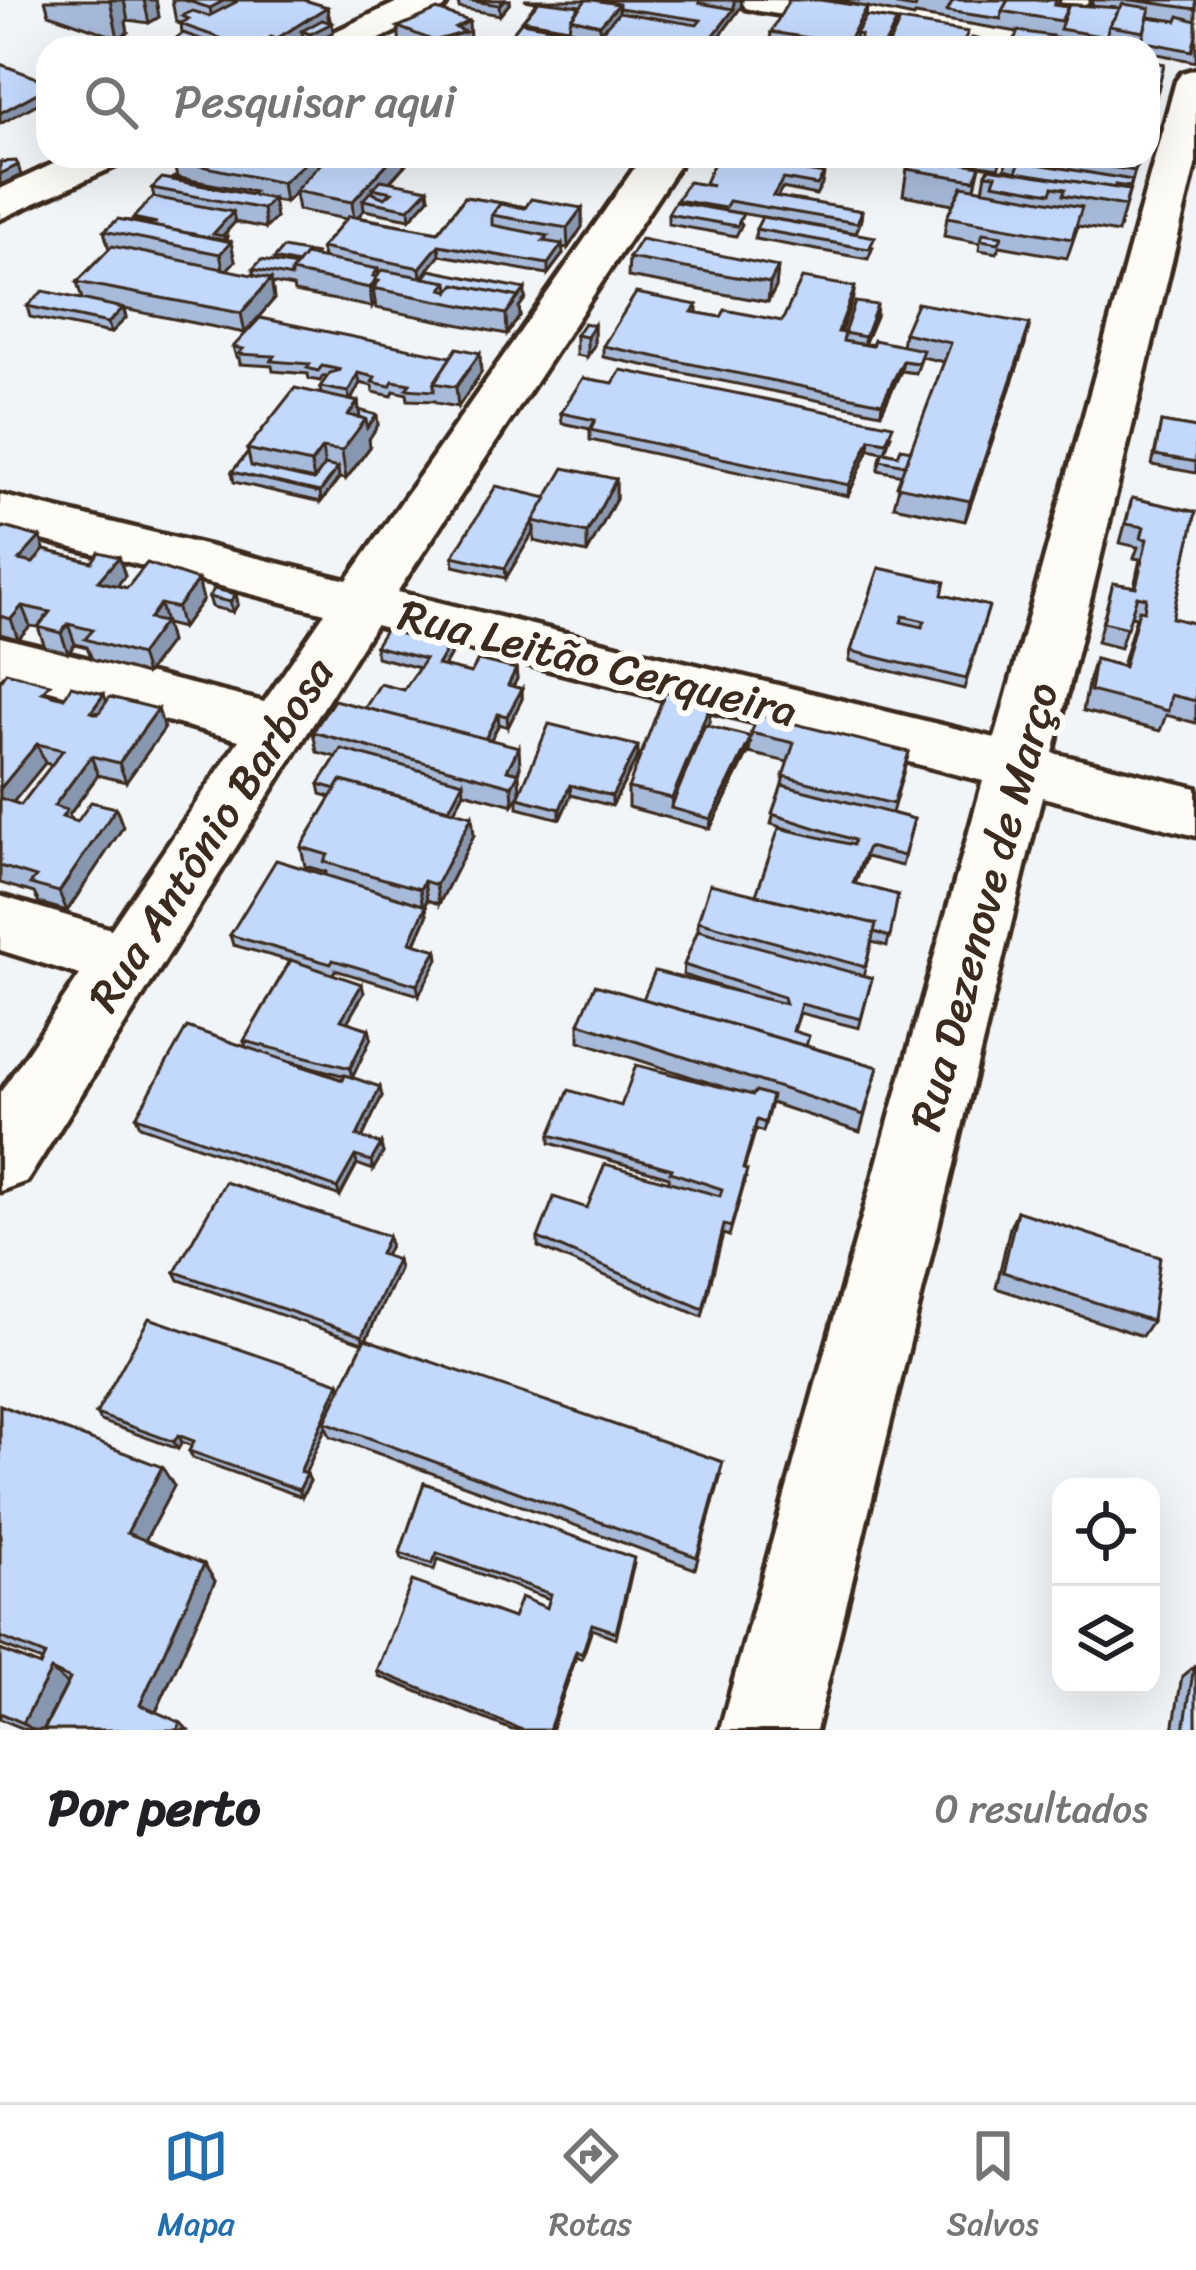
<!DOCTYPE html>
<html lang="pt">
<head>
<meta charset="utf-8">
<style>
  :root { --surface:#fff; --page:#f6f6f6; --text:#202124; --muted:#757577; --line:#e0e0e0; --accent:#1f6fb2 }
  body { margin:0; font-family:Sriracha,sans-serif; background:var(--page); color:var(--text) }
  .controls { position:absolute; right:36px; bottom:36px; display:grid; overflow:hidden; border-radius:24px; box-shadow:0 12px 48px #0002 }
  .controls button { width:108px; height:108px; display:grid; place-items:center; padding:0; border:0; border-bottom:3px solid var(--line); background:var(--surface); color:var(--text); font:60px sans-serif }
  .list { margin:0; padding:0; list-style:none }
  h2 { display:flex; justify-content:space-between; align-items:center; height:156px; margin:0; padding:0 48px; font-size:51px }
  h2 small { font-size:39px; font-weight:400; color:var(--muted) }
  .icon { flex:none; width:66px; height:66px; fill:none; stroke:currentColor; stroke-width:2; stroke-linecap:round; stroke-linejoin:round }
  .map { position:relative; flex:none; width:1196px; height:1730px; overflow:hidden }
  .search { position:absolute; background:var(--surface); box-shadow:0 12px 48px #0002; left:36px; right:36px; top:36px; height:132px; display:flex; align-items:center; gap:30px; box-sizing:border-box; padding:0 42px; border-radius:36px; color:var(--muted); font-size:45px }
  .sheet { height:372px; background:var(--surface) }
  nav { display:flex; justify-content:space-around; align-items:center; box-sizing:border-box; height:168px; border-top:3px solid var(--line); background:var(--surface); font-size:33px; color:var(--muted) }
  nav a { display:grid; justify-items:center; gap:6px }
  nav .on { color:var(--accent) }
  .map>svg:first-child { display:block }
</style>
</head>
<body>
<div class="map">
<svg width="1196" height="1730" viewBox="0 0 1196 1730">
  <rect width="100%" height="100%" fill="#f1f5f8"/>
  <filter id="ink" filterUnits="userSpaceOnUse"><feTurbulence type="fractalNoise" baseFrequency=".00833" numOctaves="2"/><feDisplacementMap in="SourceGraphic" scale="24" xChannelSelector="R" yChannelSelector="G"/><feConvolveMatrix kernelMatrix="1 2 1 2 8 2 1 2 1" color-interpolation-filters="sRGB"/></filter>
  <g filter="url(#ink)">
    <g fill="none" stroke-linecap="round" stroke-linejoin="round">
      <g stroke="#3b2a1e" stroke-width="9">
        <g id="minor">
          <path d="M402,0H449L444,8L361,48H312L317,40Z"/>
          <path d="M741,0H827L1052,37L1066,40L1071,48H983L759,11L746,8Z"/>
          <path d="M1052,0H1089L1083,9H1057Z"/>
          <path d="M1196,69V162L1053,753L1196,788V836L1042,797L816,1730H720L983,781L375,625L27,1181L0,1191V1093L80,975L0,950V896L111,929L239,740L0,677V637L264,702L325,613L0,529V495L347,580L643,156H685L397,592L995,738L1176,81L1182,73Z"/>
          <path d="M70,156H124L118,165L0,219V189Z"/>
        </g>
      </g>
      <use href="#minor" fill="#fdfcf7" fill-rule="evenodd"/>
    </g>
    <g fill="#a7bad9" stroke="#3b2a1e" stroke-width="3" fill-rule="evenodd">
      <path d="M45,0H156L159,17L149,23L128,20L126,22L128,32L118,38L49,14Z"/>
      <path d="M172,0H304L327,7L333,32L312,43L305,41L294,48H170L169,44L182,34L181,23L176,22Z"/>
      <path d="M458,0H510V3L500,15L459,8Z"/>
      <path d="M524,0H742L741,7L711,48H502V46L537,2Z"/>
      <path d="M832,0H1060L1059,4L1092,6L1093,0H1196V62L1148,52V48H1127L1106,44L1104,47L1058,38H1051L1049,48L1018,32L915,15L914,17L867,7L866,16L897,21L895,30L886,48H762L770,41L771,32L859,5Z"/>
      <path d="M398,27L470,39L467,41V48H406L400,45Z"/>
      <path d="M1148,61L1164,64L1155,100L1148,99Z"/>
      <path d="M152,156H413L390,182L429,198L410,219L364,210L358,217L438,232L465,197L526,207L582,208V227L568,248L562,247L563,254L548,274L440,255L422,277L525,299L519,307L520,316L507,334L376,308L375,302L372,307L294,292L293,287L272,283L274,299L245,333L124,309L126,318L111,333L30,317L27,306L82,299L77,282L109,249L104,231L127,221H133V218L154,197L152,188L177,177L173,161ZM295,193L298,210L346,219L321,248L323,258L274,259V262L253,269L254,276L226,270L235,261L227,237L223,236L235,222L266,228L276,218L273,200L285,202Z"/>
      <path d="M717,156H833L822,174H824L822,184L816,195L782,188L777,197L862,211L861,221L856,233L728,211L742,224L736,236L668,224V214L677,200L705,185Z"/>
      <path d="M927,156H1003L998,168Z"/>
      <path d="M1007,156H1139L1118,233L1078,226L1067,258L1000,246L997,253L979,250L980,243L944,236L947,217L953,204L903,195L907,169L980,166L975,188L983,190L986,174L1016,172L1005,169Z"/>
      <path d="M756,229L873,247L868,259L755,239Z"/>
      <path d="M629,258L778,267L776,287L768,302L628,277Z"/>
      <path d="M853,298L841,332L844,333L876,316L864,344L902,346L904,333L1025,344L965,521L894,506L902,475L878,470L882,452L869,449L848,496L590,440V429L562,423L561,413L891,435L885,452L898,455L911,450L944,362L922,357L916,373L901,371L881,413L603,357V346L697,305V313L721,317L782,321Z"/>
      <path d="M594,325V345L587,357L576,355V335Z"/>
      <path d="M233,347L481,373L458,407L436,403L435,401L408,400L407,394L394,391L392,396L373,392L372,386L360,383L351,400L358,402L359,410L378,425L369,439L370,447L346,479L339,478L321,502L234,482L232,472L248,452L247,449L321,394L320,387L327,377L323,376L320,381L309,379L308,374L273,371L272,366L240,364L239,358L236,357Z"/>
      <path d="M1161,422L1196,428V473L1152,465Z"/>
      <path d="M616,479V499L587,553L534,541V531L506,578L454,566L453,556L547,498Z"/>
      <path d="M1132,498L1196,512L1172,618L1196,624V723L1166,715L1160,731L1083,711L1089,679L1095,659L1122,666L1136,617L1130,616L1120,648L1097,642L1113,583L1134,587L1140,559L1134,558L1138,547L1120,543Z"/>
      <path d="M0,532L44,550L92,562L119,557L125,576L117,585L127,588L198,580L203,600L182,628L166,624L165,625L170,642L146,674L92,659L87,647L75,644L68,653L45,647L38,627L30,626L18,639L0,634Z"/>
      <path d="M879,568L942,595L989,606L964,689L849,661L851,651Z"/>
      <path d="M236,594L238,604L233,612L212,607L209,597Z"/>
      <path d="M375,646L450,656L444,667L471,673L516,669L517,679L513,686L522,689V699L508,727L499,724L490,740L520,767L517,773L520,793L638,756L612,806L571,795L560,819L518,808V798L520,793L513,805L464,792L454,811L474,835L439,904L427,900L424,906H426L427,916L415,944L438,959L419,995L335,970L333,974L364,993L347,1022L369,1029L371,1038L352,1078L382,1096L362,1138L383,1153L373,1170L357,1164L340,1196L140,1126L136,1117L246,1047L244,1041L290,961L233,945L230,935L326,875V872L305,866L301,847L331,797L321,794L319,784L336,757L317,752L313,732L404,690L419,668L377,657ZM290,1061L345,1076L343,1080Z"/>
      <path d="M0,681L64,698L107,702L158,709L164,729L126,782L98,775L69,815L71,820L77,822L116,808L123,827L67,911L39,903L34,893L0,883ZM45,763L52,765L21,805L13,802Z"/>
      <path d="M709,722L708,726L751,737V733L909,752L892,813L914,819L902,866L866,857L855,884L898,895L887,946L872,942L863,976L872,978L859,1028L800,1013L794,1031L807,1046L878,1067L860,1132L771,1103L763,1132L756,1129L744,1169L746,1178L729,1236L723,1234L702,1317L538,1247V1238L587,1208L669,1181V1177L550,1143V1135L621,1106L723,1087L579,1041V1023L643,999L738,992L683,975L684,965L698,930V921L756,895L798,832L771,824L788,762L749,753V751L710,829L628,807V788Z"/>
      <path d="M1017,1211L1152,1321L1142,1336L996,1288L1010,1227Z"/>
      <path d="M390,1245L385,1256L397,1260L399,1269L366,1339L721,1475L695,1569L330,1436L326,1426L305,1474L310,1481L302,1497L193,1458L189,1451L192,1446L182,1442L178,1449L101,1421L96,1414L339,1383L341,1389L363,1343L179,1280L175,1272Z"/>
      <path d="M0,1405L174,1486L145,1540L215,1581L156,1712L181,1723L188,1730H44L67,1684L43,1730H27L0,1719V1650L40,1666L42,1661L0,1645Z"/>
      <path d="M424,1483L634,1564L616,1638L592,1629L582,1659L576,1657L551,1730H512L379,1676L377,1671L513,1618L547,1608L550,1599L438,1559L434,1570L402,1559L400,1553Z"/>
      <path d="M1194,1666L1196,1730H1173L1182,1676Z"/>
    </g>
    <g fill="#8897b0" stroke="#3b2a1e" stroke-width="3">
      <path d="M110,0H124L128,20L126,22L128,32L118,38Z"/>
      <path d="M144,0H156L159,17L149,23Z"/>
      <path d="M225,0H234L237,21L215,33L210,8Z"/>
      <path d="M504,0H510V3L500,15L499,5Z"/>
      <path d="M734,0H742L741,7L711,48H704L734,9Z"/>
      <path d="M619,4V22L600,33V43V25Z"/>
      <path d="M327,7L329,24L332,23L333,32L312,43L310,34L302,31L303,40L305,41L294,48H278L276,39Z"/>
      <path d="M867,7L865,25L856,34L853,48H847V44Z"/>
      <path d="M469,21L470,39L467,41V48H434V41Z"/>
      <path d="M271,37L273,48H257Z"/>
      <path d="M48,87V98L0,124V113Z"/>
      <path d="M313,156H336L285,202L282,183Z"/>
      <path d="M394,156H413L382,190L373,188L375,198L363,200L364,210L354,221L352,202Z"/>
      <path d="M828,156H833L817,181L818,171Z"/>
      <path d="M18,165L21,175L0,185V174Z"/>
      <path d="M428,189L429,198L410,219L409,209Z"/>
      <path d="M273,199L276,218L266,228L263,209Z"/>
      <path d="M582,208V227L568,248L567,228Z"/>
      <path d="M233,212L235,222L215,244L213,234Z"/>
      <path d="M227,237L228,245L231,242L235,261L224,273L220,254L218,253Z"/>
      <path d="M562,244L563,254L548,274V264Z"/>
      <path d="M439,245L440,255L421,278L420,268Z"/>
      <path d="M778,267L776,287L768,302L770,283Z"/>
      <path d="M378,269L380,289L379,281L375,280L376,289L373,288L375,302L372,307L370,288L373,276Z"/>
      <path d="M271,279L274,299L245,333L241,313Z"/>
      <path d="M855,287L853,298L837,342L838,332Z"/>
      <path d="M525,289V299L519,307L520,316L507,334L506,314Z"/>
      <path d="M877,305L876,316L863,347L865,337Z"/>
      <path d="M123,308L126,318L111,333L108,323Z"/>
      <path d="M1030,324L1025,344L965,521L970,501Z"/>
      <path d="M594,325V345L587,357V337Z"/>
      <path d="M480,353L481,373L458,407L456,387Z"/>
      <path d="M903,361L901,371L881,413L882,403Z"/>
      <path d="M358,373L360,383L350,402L348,392Z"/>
      <path d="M358,402L361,425L366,419L377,415L378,425L369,439L370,447L346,479L342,451L348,415Z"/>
      <path d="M870,439L869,449L848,496L849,485Z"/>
      <path d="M322,448L326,475L316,491L311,463Z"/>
      <path d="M338,468L339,478L321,502L320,492Z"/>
      <path d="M616,479V499L587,553V533Z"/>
      <path d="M533,521L534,531L506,578L505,568Z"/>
      <path d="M40,537L47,557L26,579L19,560Z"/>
      <path d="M119,557L125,576L105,600L98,581Z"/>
      <path d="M198,580L203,600L182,628L177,608Z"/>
      <path d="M236,594L238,604L233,612L230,602Z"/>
      <path d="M160,604L170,642L146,674L140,655L149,619Z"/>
      <path d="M22,606L30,626L18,639L11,619Z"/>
      <path d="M68,624L75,644L68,653L61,633Z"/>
      <path d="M449,646L450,656L438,675L437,665Z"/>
      <path d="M516,669L517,679L508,695V685Z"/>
      <path d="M522,689V699L508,727L507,716Z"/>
      <path d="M104,694L111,714L91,712Z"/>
      <path d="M711,703L709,722L674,809L671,808L672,798Z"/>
      <path d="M158,709L164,729L126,782L119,763Z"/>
      <path d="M498,714L499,724L486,749L485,739Z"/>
      <path d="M751,741L749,751L710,829L711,819Z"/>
      <path d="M37,744L45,763L2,816L0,810V789Z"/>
      <path d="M638,746V756L612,806V796Z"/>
      <path d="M519,747L520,767L510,785L507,770Z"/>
      <path d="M91,756L98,775L69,815L75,829L70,836L54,806Z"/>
      <path d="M519,773L520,793L513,805L512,786Z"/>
      <path d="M463,782L464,792L450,819L449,809Z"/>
      <path d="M570,785L571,795L560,819V809Z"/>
      <path d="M116,808L123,827L67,911L59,892Z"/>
      <path d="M472,816L474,835L439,904L436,885Z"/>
      <path d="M424,881L427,900L423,908L420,889Z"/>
      <path d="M426,906L427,916L411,952L410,942Z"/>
      <path d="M437,950L438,959L419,995L417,985Z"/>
      <path d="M362,984L364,993L343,1029L341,1020Z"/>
      <path d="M369,1029L371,1038L352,1078L350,1068Z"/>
      <path d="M380,1087L382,1096L359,1145L357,1136Z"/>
      <path d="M381,1144L383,1153L373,1170L371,1161Z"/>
      <path d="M355,1156L357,1164L340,1196L337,1188Z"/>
      <path d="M388,1236L390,1245L382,1263L380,1254Z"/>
      <path d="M397,1260L399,1269L364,1344L362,1336Z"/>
      <path d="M339,1383L342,1391L325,1422L326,1426L303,1479L300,1472Z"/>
      <path d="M178,1435L182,1442L178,1449L174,1442Z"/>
      <path d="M162,1467L174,1486L140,1550L127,1533Z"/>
      <path d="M307,1474L310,1481L302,1497L299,1490Z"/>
      <path d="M204,1564L215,1581L153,1718L140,1705Z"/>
      <path d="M576,1651V1657L551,1730H549Z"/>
      <path d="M51,1670L67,1684L43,1730H33L23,1723Z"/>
    </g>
    <g fill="#c2d8fc" stroke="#3b2a1e" stroke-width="3" fill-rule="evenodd">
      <path d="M184,0H225L210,8Z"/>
      <path d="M234,0H304L327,7L276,39L271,37L257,48H248L180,24L189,19L182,16L193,11L209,16L236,2Z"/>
      <path d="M465,0H504L499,5Z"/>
      <path d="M586,0H594L619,4L600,25L571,18Z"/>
      <path d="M594,0H699V3L734,9L704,48H701L600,33L619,12L697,25L701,20L619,8V4Z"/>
      <path d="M789,0H820L867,7L847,44L771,32Z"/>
      <path d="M900,0H917L916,6L915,8L897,5Z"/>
      <path d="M953,0H1008L1002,11L1001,19L947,11Z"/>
      <path d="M1008,0H1057L1054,5L1068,7L1061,21L1002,11Z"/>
      <path d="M1132,0H1196V9Z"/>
      <path d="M539,1L580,6L571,18L569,28L523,20Z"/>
      <path d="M1058,4L1121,8L1109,26L1106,37L1060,29L1068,7L1057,5Z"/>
      <path d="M1123,4L1150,8L1144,32L1109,26Z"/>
      <path d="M437,10L469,21L456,28L466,32L434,41L398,27Z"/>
      <path d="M866,16L897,21L883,48H849L853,40L859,41L861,35L856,34Z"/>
      <path d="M1179,16L1196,21V35L1192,51L1142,41L1148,17L1177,21Z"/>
      <path d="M322,20L332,23L310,34L302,31Z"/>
      <path d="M900,21L968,32L961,48H887Z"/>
      <path d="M521,22L571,31L567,35L640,48H509L502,46Z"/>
      <path d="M1018,31L1052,36L1048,48H1011Z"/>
      <path d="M183,33L226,48H180L169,44Z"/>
      <path d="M972,38L1009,45L1008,48H968Z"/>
      <path d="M770,41L818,48H799L769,43Z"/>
      <path d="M765,43L799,48H762Z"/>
      <path d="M1148,61L1164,64L1158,90L1148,89Z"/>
      <path d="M0,64L48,82V87L0,113Z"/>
      <path d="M178,156H313L282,183L173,160Z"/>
      <path d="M328,156H394L352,202L295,191Z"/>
      <path d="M717,156L824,174L817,185L783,179L773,196L862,211L857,223L729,201L725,208L677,200L688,182L713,186L705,183Z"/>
      <path d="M746,156H828L818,171Z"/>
      <path d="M914,156H918L980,166L974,180L907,169Z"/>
      <path d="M1045,156H1139L1135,171Z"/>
      <path d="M16,161L18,165L0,174V162Z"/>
      <path d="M1020,161L1132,180L1130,187L1115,185V188L1016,172Z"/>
      <path d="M989,168L1129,190L1125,206L1063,195L1065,189L1053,187L1051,193L993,183L996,175L986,174Z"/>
      <path d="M174,177L254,192L251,195L171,179Z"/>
      <path d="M162,178L273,199L263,209L152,188Z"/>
      <path d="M381,180L428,189L409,209L363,200L370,192L385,198L392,192L373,188Z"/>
      <path d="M962,186L1082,207L1072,239L947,217Z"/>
      <path d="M153,197L233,212L213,234L227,237L223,240L127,221L157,223L133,218Z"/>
      <path d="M465,197L526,207L500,204L492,215V225L548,236L543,241L562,244L548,264L439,245L420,268L321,248L349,216L438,232Z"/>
      <path d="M531,199L582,208L567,228L492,215L500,204L525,208Z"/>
      <path d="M675,202L743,214L737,226L668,214Z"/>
      <path d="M762,217L875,237L869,249L756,229Z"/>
      <path d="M118,219L231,242L220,254L104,231Z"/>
      <path d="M983,233L1002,236L999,243L981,240Z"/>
      <path d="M641,239L778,267L770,283L629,258Z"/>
      <path d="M112,246L271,279L241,313L77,282Z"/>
      <path d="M283,248L316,254L313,257L305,255L298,264L274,259Z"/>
      <path d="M305,255L378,269L373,276L377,277L370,288L291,272Z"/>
      <path d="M261,260L296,266L291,272V277L253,269Z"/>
      <path d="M382,270L448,282L442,289L449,291L455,284L519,296L506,314L373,288L379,281L375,280Z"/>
      <path d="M430,270L525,289L519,297L455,284L449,291L448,282L424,278Z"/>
      <path d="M802,278L855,287L838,332L845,333L843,341L872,346L874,340L923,350L918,363L903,361L882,403L603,346L636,293L697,305L692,312L721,317L725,310L782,321Z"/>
      <path d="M43,291L123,308L108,323L27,306Z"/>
      <path d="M855,302L877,305L865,337L844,333Z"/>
      <path d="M917,303L1030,324L970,501L897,486L951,343L904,333Z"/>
      <path d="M260,318L451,357L434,383V391L406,389L410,384L393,381L390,386L372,382L375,377L358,373L348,392L320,387L330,373L341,370L322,366L318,371L307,368L310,364L271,361L275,356L238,354L243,349L233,347Z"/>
      <path d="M584,323L594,325L587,337L576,335Z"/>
      <path d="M457,348L480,353L456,387L434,383Z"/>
      <path d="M621,370L893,425L886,442L870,439L849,485L590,430L595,420L561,413L583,378L613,383Z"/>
      <path d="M295,388L358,402L348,415L366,419L342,451L322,448L311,463L247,449Z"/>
      <path d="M359,410L377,415L367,428L366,419L360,417Z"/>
      <path d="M1161,422L1196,428V462L1155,455Z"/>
      <path d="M901,448L911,450L905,465L880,460L883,452L898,455Z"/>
      <path d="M248,452L251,466L314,480L325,465L338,468L320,492L232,472Z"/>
      <path d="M564,468L616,479L587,533L533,521Z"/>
      <path d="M496,486L547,498L505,568L453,556Z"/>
      <path d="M1132,498L1196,512L1172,618L1196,624V701L1171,695L1168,711L1090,691L1095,659L1124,667L1139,610L1144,611L1146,598L1137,596L1127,628L1103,622L1113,583L1136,587L1147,539L1141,538L1144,527L1126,524Z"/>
      <path d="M4,527L40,537L19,560L33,563L44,550L92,562L99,552L119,557L98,581L127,588L147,563L198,580L177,608L160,604L149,619L164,622L140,655L85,639L93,630L68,624L61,633L38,627L50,612L22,606L11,619L0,616V532Z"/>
      <path d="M879,568L945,582L942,595L989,606L966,679L851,651ZM903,616L925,621L922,627L901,622Z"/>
      <path d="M214,589L236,594L230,602L209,597Z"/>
      <path d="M385,630L449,646L437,665L471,673L478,660L516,669L508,685L522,689L507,716L498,714L485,739L365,708L380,684L404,690L425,659L375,646Z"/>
      <path d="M6,672L50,684L42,692L64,698L71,686L104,694L91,712L98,714L110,697L158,709L119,763L91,756L54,806L67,810L62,817L77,822L91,802L116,808L59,892L30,884L36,877L0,866V798L21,805L63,750L37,744L0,789V681Z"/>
      <path d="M665,692L711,703L672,798L628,788Z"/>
      <path d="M334,700L519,747L507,770L519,773L512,786L313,732Z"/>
      <path d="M759,715L909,752L893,804L783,776L794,743L751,733Z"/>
      <path d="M549,724L638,746L612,796L570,785L560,809L518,798Z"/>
      <path d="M705,725L751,737L711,819L671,808Z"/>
      <path d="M341,749L463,782L449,809L341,781L336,789L319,784Z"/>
      <path d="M341,781L472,816L436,885L424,881L420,889L324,862L328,855L301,847Z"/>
      <path d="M782,785L914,819L904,856L868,847L853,883L898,895L890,937L874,932L876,924L756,895L779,828L853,845L854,840L772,814Z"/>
      <path d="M276,860L426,906L410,942L437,950L417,985L333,960L331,964L230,935Z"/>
      <path d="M710,884L876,924L865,967L698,921Z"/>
      <path d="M698,930L872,978L861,1019L801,1004L793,1031L809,1036L806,1046L643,999L655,971L785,1004L783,997L684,965Z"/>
      <path d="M291,960L362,984L341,1020L369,1029L350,1068L244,1041Z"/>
      <path d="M595,985L878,1067L864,1115L579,1023Z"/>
      <path d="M187,1027L343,1080L345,1075L380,1087L357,1136L381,1144L371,1161L355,1156L337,1188L136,1117Z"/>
      <path d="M636,1065L753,1095L756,1091L772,1096L765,1123L757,1120L743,1169L747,1170L731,1227L724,1225L703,1309L538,1238L554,1197L587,1208L605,1164L720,1196L722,1189L670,1172L672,1169L550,1135L569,1090L621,1106Z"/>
      <path d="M225,1182L388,1236L380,1254L397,1260L362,1336L175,1272Z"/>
      <path d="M1017,1211L1160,1257L1152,1321L1003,1272Z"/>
      <path d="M149,1318L339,1383L300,1472L307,1474L299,1490L189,1451L194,1441L178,1435L174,1442L96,1414Z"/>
      <path d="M365,1339L723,1462L697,1557L325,1422Z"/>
      <path d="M0,1405L162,1467L127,1533L204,1564L140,1705L181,1723L177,1730H44L70,1679L51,1670L23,1723L0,1713V1650L40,1666L45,1655L0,1637Z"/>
      <path d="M424,1483L634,1558L616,1632L592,1624L582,1654L576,1651L549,1730H522L377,1671L412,1581L513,1618L521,1597L547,1608L551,1594L437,1553L432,1564L400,1553Z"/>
      <path d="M1194,1666L1196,1667V1730H1184Z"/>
    </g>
  </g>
  <g text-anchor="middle" stroke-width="12" stroke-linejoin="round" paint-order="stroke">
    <g font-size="45" fill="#3b2a1e" stroke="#fdfcf7">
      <text transform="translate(598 662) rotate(14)" y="16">Rua Leitão Cerqueira</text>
      <text transform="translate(210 834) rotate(-57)" y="16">Rua Antônio Barbosa</text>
      <text transform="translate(983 906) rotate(-75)" y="16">Rua Dezenove de Março</text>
    </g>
  </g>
</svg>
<div class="controls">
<button><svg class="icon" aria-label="locate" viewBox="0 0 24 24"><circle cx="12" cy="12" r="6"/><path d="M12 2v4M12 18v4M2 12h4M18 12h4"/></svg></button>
<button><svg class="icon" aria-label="layers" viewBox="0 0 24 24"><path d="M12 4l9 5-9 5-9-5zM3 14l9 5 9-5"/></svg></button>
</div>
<div class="search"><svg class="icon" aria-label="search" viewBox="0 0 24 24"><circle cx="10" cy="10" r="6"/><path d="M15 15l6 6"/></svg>Pesquisar aqui</div>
</div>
<section class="sheet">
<h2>Por perto<small>0 resultados</small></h2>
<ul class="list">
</ul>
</section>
<nav>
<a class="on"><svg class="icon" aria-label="map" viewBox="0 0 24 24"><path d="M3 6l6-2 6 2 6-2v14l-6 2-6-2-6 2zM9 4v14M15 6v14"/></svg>Mapa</a>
<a><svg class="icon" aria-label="directions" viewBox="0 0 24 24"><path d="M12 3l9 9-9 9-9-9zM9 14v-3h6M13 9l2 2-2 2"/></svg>Rotas</a>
<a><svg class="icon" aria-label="saved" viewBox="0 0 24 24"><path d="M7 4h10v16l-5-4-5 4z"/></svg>Salvos</a>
</nav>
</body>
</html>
